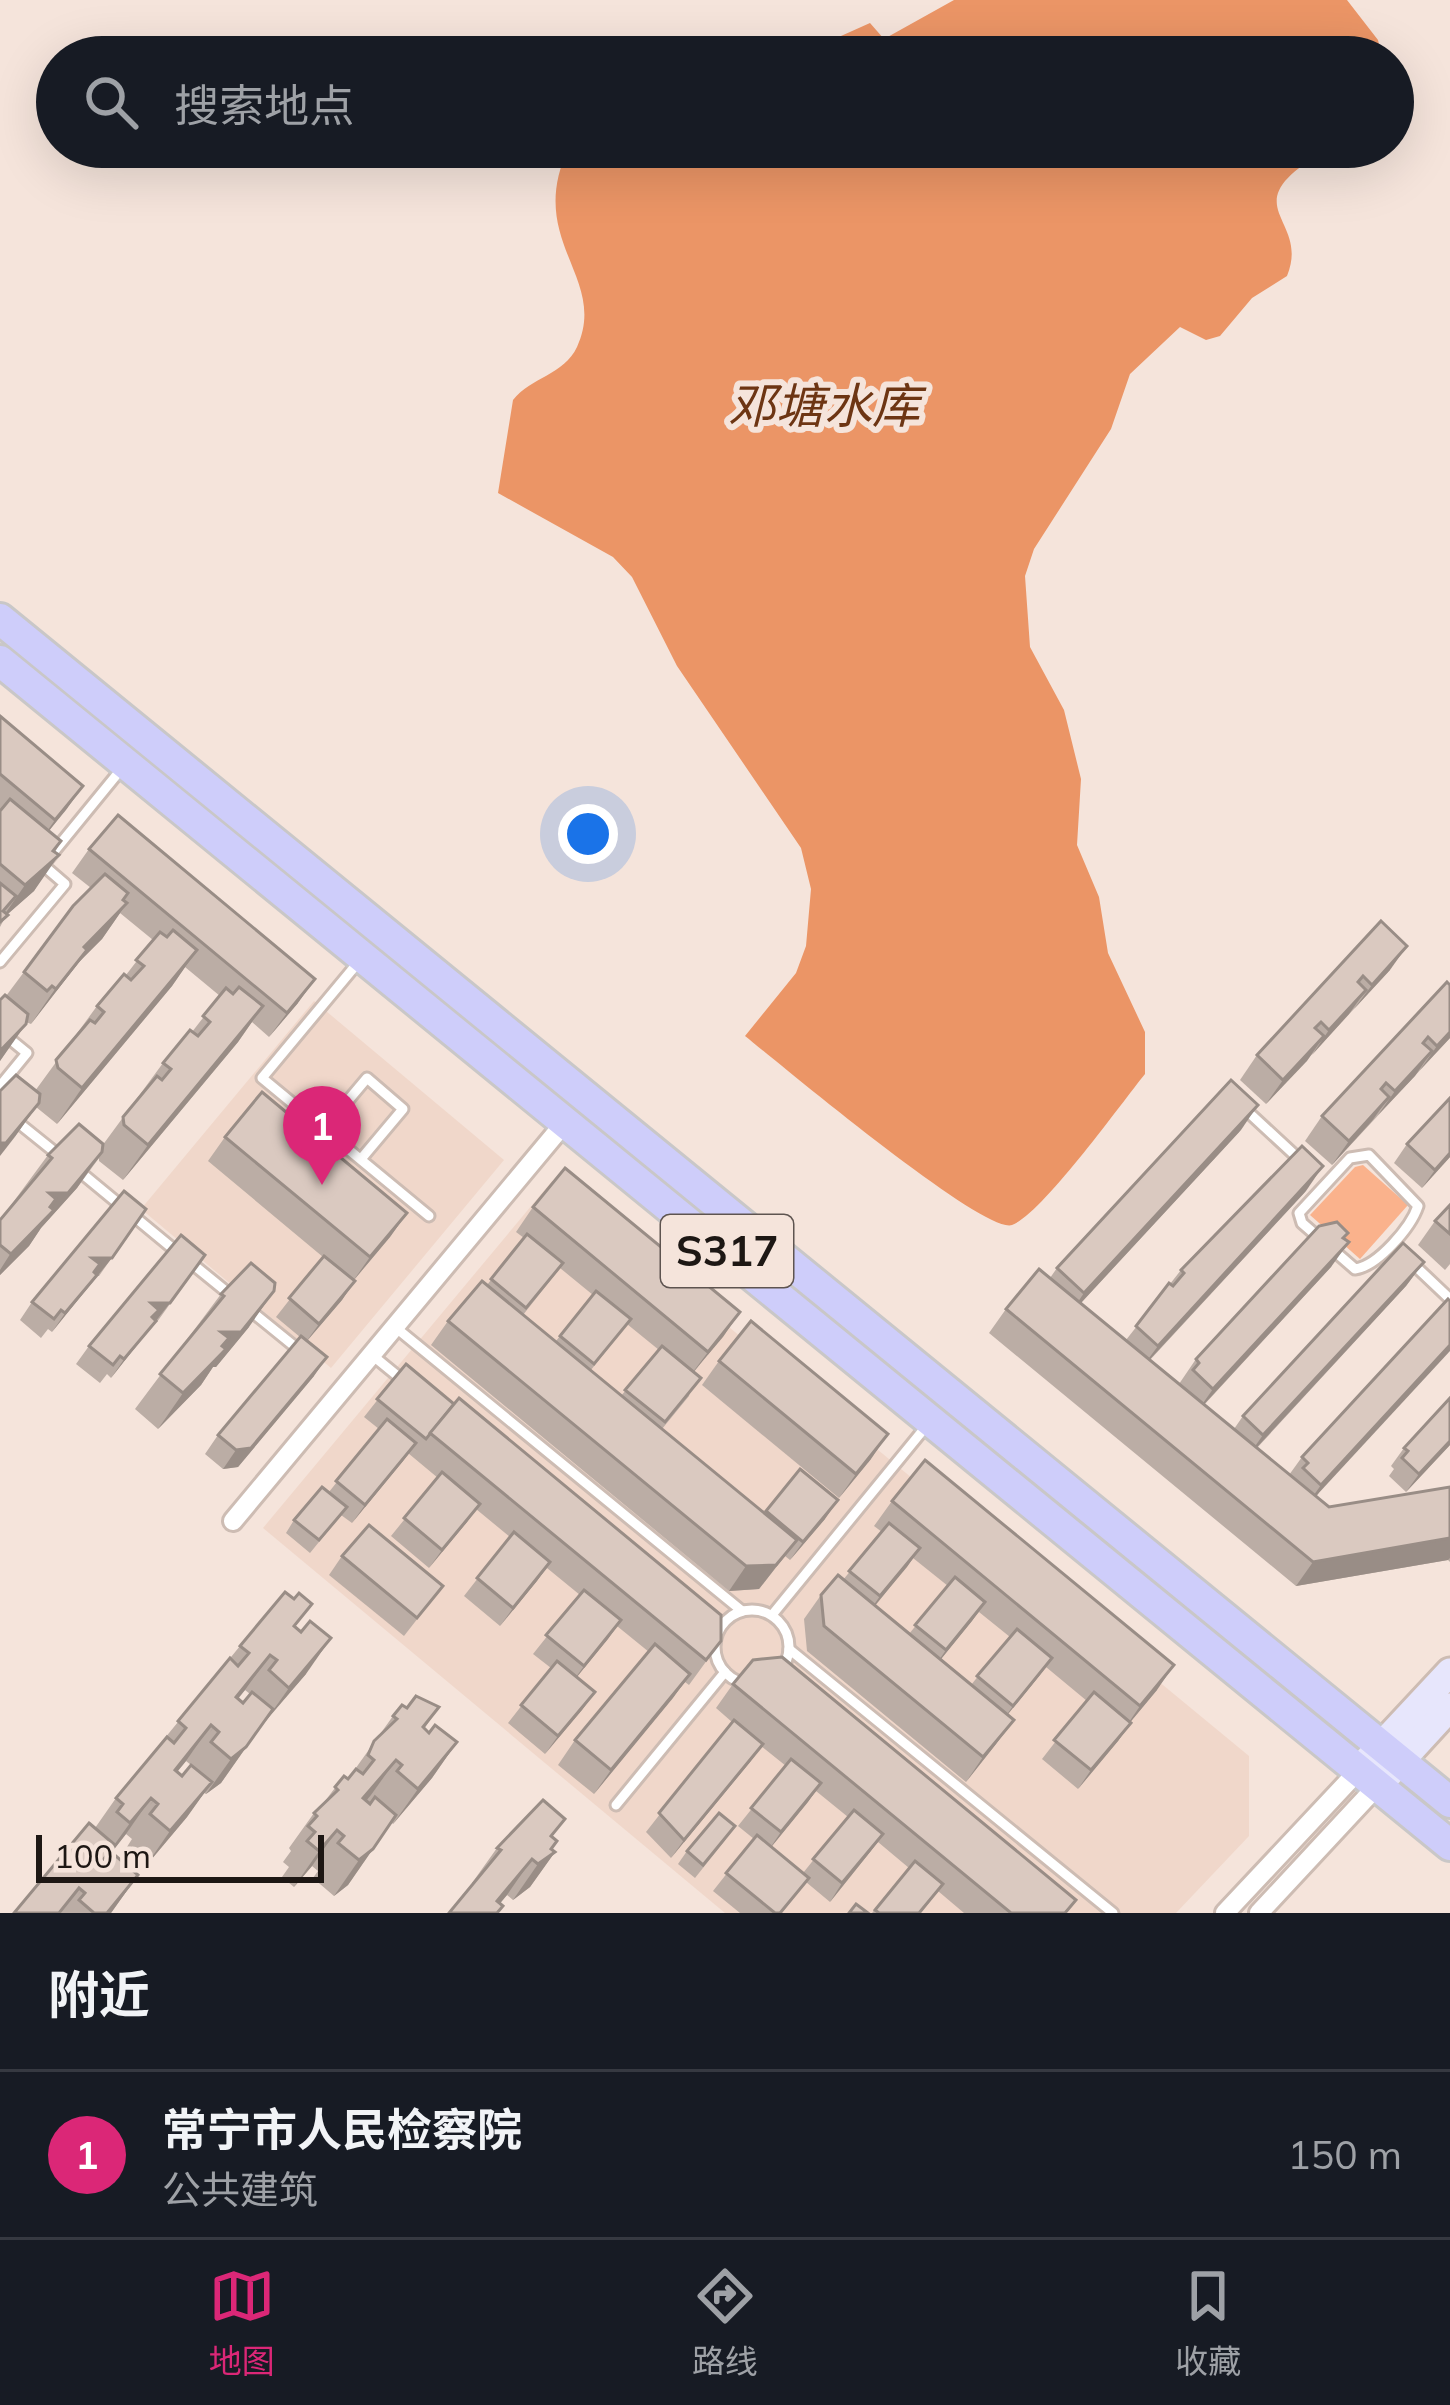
<!DOCTYPE html>
<html lang="zh">
<head>
<meta charset="utf-8">
<style>
  :root { --surface:#171b24; --page:#20242c; --text:#f1f3f6; --muted:#9ea1a6; --line:#363941; --accent:#db2777 }
  body { margin:0; font-family:Mulish,"Noto Sans SC",sans-serif; background:var(--page); color:var(--text) }
  .scale { position:absolute; left:36px; bottom:30px; width:288px; box-sizing:border-box; padding-left:12px; border:6px solid #1d1714; border-top:0; font-size:33px; line-height:42px; white-space:nowrap; color:#1d1714; -webkit-text-stroke:9px #f5e4db; paint-order:stroke }
  .you { position:absolute; left:588px; top:834px; width:42px; height:42px; margin:-30px; border:9px solid #fff; border-radius:50%; background:#1a73e8; box-shadow:0 0 0 18px #1a73e833 }
  .badge { display:grid; place-items:center; width:78px; height:78px; border-radius:50%; background:var(--accent); color:#fff; font-size:39px; font-weight:700 }
  .pin { position:absolute; translate:-50% -99px; filter:drop-shadow(0 3px 6px #0008) }
  .pin::after { content:''; position:absolute; top:63px; width:42px; height:36px; background:inherit; clip-path:polygon(0 0,100% 0,50% 100%) }
  .list { margin:0; padding:0; list-style:none }
  h2 { display:flex; justify-content:space-between; align-items:center; height:156px; margin:0; padding:0 48px; font-size:51px }
  h2 small { font-size:39px; font-weight:400; color:var(--muted) }
  .list li { display:grid; grid-template-columns:78px 1fr auto; gap:36px; align-items:center; box-sizing:border-box; height:168px; padding:0 48px; border-top:3px solid var(--line) }
  .list b { display:block; font-size:45px; white-space:nowrap }
  .list p { margin:0; font-size:39px; white-space:nowrap; color:var(--muted) }
  .list em { font-size:39px; font-style:normal; color:var(--muted) }
  .icon { flex:none; width:66px; height:66px; fill:none; stroke:currentColor; stroke-width:2; stroke-linecap:round; stroke-linejoin:round }
  .map { position:relative; flex:none; width:1450px; height:1913px; overflow:hidden }
  .search { position:absolute; background:var(--surface); box-shadow:0 12px 48px #0002; left:36px; right:36px; top:36px; height:132px; display:flex; align-items:center; gap:30px; box-sizing:border-box; padding:0 42px; border-radius:66px; color:var(--muted); font-size:45px }
  .sheet { height:324px; background:var(--surface) }
  nav { display:flex; justify-content:space-around; align-items:center; box-sizing:border-box; height:168px; border-top:3px solid var(--line); background:var(--surface); font-size:33px; color:var(--muted) }
  nav a { display:grid; justify-items:center; gap:6px }
  nav .on { color:var(--accent) }
  .map>svg:first-child { display:block }
</style>
</head>
<body>
<div class="map">
<svg width="1450" height="1913" viewBox="0 0 1450 1913">
  <rect width="100%" height="100%" fill="#f5e4db"/>
  <g fill="#f0d7ca">
    <path d="M314,1001L504,1160L331,1368L141,1209Z"/>
    <path d="M552,1181L1249,1756V1836L1176,1913H725L263,1528Z"/>
  </g>
  <path fill="#fab28c" d="M1363,1165L1408,1205L1360,1259L1310,1215L1355,1167Z"/>
  <g fill="#eb9566">
    <path d="M954,0H1347L1378,40L1382,57H794L870,23L884,39Z"/>
    <path d="M652,36L696,57H627Z"/>
    <path d="M569,147H1332C1224,207 1312,215 1287,276L1252,298L1220,336L1206,340L1180,327L1130,374L1111,429L1034,549L1025,576L1030,647L1064,710L1081,779L1077,845L1099,897L1108,953L1145,1032V1074C1120,1105 1042,1214 1012,1225C984,1235 780,1064 745,1036L796,973L806,946L811,889L801,848L677,666L632,577L613,557L498,493L513,400C531,377 564,375 577,347C609,277 524,241 569,147Z"/>
  </g>
  <g fill="none" stroke-linecap="round" stroke-linejoin="round">
    <g stroke="#cdbcb3" stroke-width="15">
      <g id="lane">
        <path d="M361,959L262,1078L429,1216"/>
        <path d="M0,962L65,884L43,865L123,767"/>
        <path d="M0,1031L27,1053L0,1086"/>
        <path d="M0,1108L61,1157"/>
        <path d="M1246,1110L1299,1159"/>
        <path d="M324,1129L367,1078L403,1109L361,1159"/>
        <path d="M1369,1155L1418,1206C1411,1227 1378,1266 1355,1269L1302,1223L1299,1213L1350,1158Z"/>
        <path d="M79,1171L177,1252"/>
        <path d="M190,1262L233,1297"/>
        <path d="M1412,1263L1450,1299"/>
        <path d="M251,1311L299,1350"/>
        <path d="M395,1327L742,1611"/>
        <path d="M372,1355L405,1382"/>
        <circle cx="752" cy="1647" r="37"/>
        <path d="M772,1615L928,1424"/>
        <path d="M789,1649L1113,1913"/>
        <path d="M616,1805L725,1672"/>
      </g>
    </g>
    <g stroke="#cdbcb3" stroke-width="24">
      <g id="street">
        <path d="M233,1521L567,1120"/>
        <path d="M1225,1913L1359,1770"/>
        <path d="M1259,1913L1378,1785"/>
      </g>
    </g>
    <g stroke="#cdbcb3" stroke-width="33">
      <g id="secondary">
        <path d="M1367,1761L1450,1672"/>
        <path d="M1385,1778L1450,1707"/>
      </g>
    </g>
    <g stroke="#c9c7c7" stroke-width="36">
      <g id="primary">
        <path d="M0,619L1450,1802"/>
        <path d="M0,661L1450,1845"/>
      </g>
    </g>
    <use href="#lane" stroke="#fff" stroke-width="9"/>
    <use href="#street" stroke="#fff" stroke-width="18"/>
    <use href="#secondary" stroke="#e7e6fc" stroke-width="27"/>
    <use href="#primary" stroke="#cecdfa" stroke-width="30"/>
  </g>
  <g fill="#bbada5" fill-rule="evenodd">
    <path d="M0,716L83,786L49,831L61,841L34,891L7,914L0,927Z"/>
    <path d="M89,849L298,1003L269,1037L252,1022L238,1042L123,1180L99,1161V1158L77,1188L41,1228L29,1246L0,1275V1220L48,1155L102,1146L163,1063L192,1032L220,996L185,967L172,986L57,1124L36,1107L14,1138L35,1091L97,1006L126,975L153,940L120,913L102,939L79,962L31,1024L26,1022L0,1061V1000L6,996L24,972L91,888L72,873Z"/>
    <path d="M1381,921L1390,970L1266,1104L1240,1080L1257,1055Z"/>
    <path d="M1447,982L1450,1038L1332,1165L1305,1141L1322,1116Z"/>
    <path d="M1241,1130L1081,1303L1126,1340L1181,1270L1306,1191L1150,1360L1179,1384L1196,1359L1344,1238L1331,1267L1204,1405L1234,1429L1243,1416L1424,1262L1406,1286L1257,1448L1289,1475L1302,1457L1448,1299L1316,1497L1329,1507L1450,1487V1562L1448,1560L1296,1586L989,1333L1006,1309L1050,1278L1057,1268Z"/>
    <path d="M225,1137L407,1213L390,1237L354,1280L342,1300L307,1341L314,1376L238,1467L223,1469L205,1454L218,1435L300,1337L276,1317L323,1257L208,1161Z"/>
    <path d="M1407,1144L1450,1157L1422,1188L1394,1163Z"/>
    <path d="M1450,1205V1264L1445,1270L1418,1245L1435,1221Z"/>
    <path d="M533,1207L740,1312L694,1372L689,1396L662,1429L764,1514L800,1469L825,1519L790,1560L785,1556L759,1589L729,1591L431,1345L448,1321L487,1285L524,1238L516,1232ZM560,1268L593,1295L556,1341L523,1315ZM627,1324L659,1350L621,1396L591,1370Z"/>
    <path d="M146,1209L99,1276H96L52,1332L48,1329L41,1338L20,1320L32,1302Z"/>
    <path d="M205,1255L157,1322H155L111,1378L107,1374L100,1383L76,1364L89,1346Z"/>
    <path d="M221,1294L249,1327L216,1367H213L201,1385L158,1429L135,1409Z"/>
    <path d="M719,1361L871,1459L839,1498L702,1385Z"/>
    <path d="M406,1364L721,1641L689,1685L685,1682L594,1794L558,1765L575,1740L649,1652L617,1626L577,1677L595,1692L545,1754L508,1723L551,1668L533,1654L580,1595L547,1568L500,1626L464,1596L510,1537L476,1509L429,1568L391,1536L438,1478L408,1453L352,1523L341,1515L310,1553L286,1533L294,1520L329,1492L379,1429L364,1417Z"/>
    <path d="M1450,1445L1406,1492L1389,1476L1394,1469L1391,1466L1404,1448Z"/>
    <path d="M892,1501L1157,1690L1130,1722L1118,1741L1078,1789L1042,1759L1087,1701L1046,1667L1007,1715L996,1744L966,1782L807,1651L804,1619L821,1595L843,1580L882,1532L874,1526ZM913,1558L948,1586L909,1634L875,1606ZM979,1612L1010,1637L971,1685L940,1660Z"/>
    <path d="M342,1556L443,1586L404,1636L329,1575Z"/>
    <path d="M296,1628L306,1674L263,1723L221,1783L206,1794L204,1793L187,1817L145,1867L125,1850L132,1839L126,1834L105,1861L109,1864L138,1875L111,1913H14L95,1828L116,1798L240,1646ZM245,1690L250,1694L243,1703L238,1699ZM186,1761L191,1765L182,1776L177,1772Z"/>
    <path d="M733,1684L1076,1900L1066,1913H964L938,1891L921,1913H872L909,1868L878,1842L830,1902L806,1882L782,1913H740L713,1891L754,1839L738,1826L786,1766L761,1746L671,1858L646,1832L732,1722L716,1708ZM816,1791L848,1817L803,1873L771,1847Z"/>
    <path d="M439,1707L424,1729L429,1733L457,1742L432,1778L393,1824L391,1822L348,1885L334,1896L313,1878L318,1871L312,1866L294,1887L282,1877L289,1867L283,1862L291,1851L289,1848L314,1813L322,1805L344,1776L348,1779L393,1716L407,1708Z"/>
    <path d="M552,1837V1849L555,1852L530,1887L513,1900L507,1895L500,1903L472,1883L497,1848Z"/>
    <path d="M726,1839L695,1878L678,1864L687,1851Z"/>
  </g>
  <g fill="#998d86">
    <path d="M83,786L66,810L38,844L55,820Z"/>
    <path d="M61,841L40,872L59,855L34,891L0,921L25,885Z"/>
    <path d="M127,903L102,939L79,962L31,1024L84,947Z"/>
    <path d="M1407,946L1390,970L1354,1009L1372,985Z"/>
    <path d="M197,950L172,986L57,1124L82,1088Z"/>
    <path d="M315,979L298,1003L269,1037L287,1013Z"/>
    <path d="M1366,990L1349,1014L1312,1055L1329,1030Z"/>
    <path d="M263,1006L238,1042L123,1180L148,1145Z"/>
    <path d="M26,1024L0,1061V1051Z"/>
    <path d="M1450,1032V1038L1420,1070L1437,1046Z"/>
    <path d="M1324,1036L1307,1061L1266,1104L1283,1080Z"/>
    <path d="M1432,1051L1415,1076L1378,1115L1395,1091Z"/>
    <path d="M1389,1097L1372,1121L1332,1165L1349,1141Z"/>
    <path d="M39,1103L14,1138L0,1156V1143Z"/>
    <path d="M1258,1105L1241,1130L1067,1318L1084,1293Z"/>
    <path d="M102,1152L77,1188L41,1228L29,1246L0,1275V1270L49,1193Z"/>
    <path d="M1450,1153V1157L1422,1188L1435,1170Z"/>
    <path d="M1323,1166L1306,1191L1140,1370L1158,1346Z"/>
    <path d="M407,1213L390,1237L353,1281L370,1257Z"/>
    <path d="M1349,1242L1331,1267L1196,1413L1213,1389Z"/>
    <path d="M92,1258H112L52,1332L91,1276Z"/>
    <path d="M1424,1262L1406,1286L1246,1459L1263,1435Z"/>
    <path d="M355,1281L342,1300L306,1342L319,1324Z"/>
    <path d="M274,1291L249,1327L216,1367H213L201,1385L158,1429L183,1393L221,1332Z"/>
    <path d="M151,1303H170L111,1378L150,1322Z"/>
    <path d="M740,1312L723,1337L690,1376L708,1352Z"/>
    <path d="M1450,1345V1351L1304,1509L1321,1485Z"/>
    <path d="M327,1357L314,1376L238,1467L223,1469L236,1450Z"/>
    <path d="M888,1434L871,1459L839,1498L856,1474Z"/>
    <path d="M1450,1441V1445L1406,1492L1419,1474Z"/>
    <path d="M416,1443L403,1461L352,1523L365,1505Z"/>
    <path d="M838,1500L825,1519L790,1560L803,1542Z"/>
    <path d="M480,1504L467,1522L429,1568L442,1550Z"/>
    <path d="M1450,1538V1558L1448,1560L1296,1586L1313,1562Z"/>
    <path d="M797,1540L759,1589L729,1591L746,1566Z"/>
    <path d="M920,1548L907,1567L867,1615L880,1596Z"/>
    <path d="M550,1562L537,1581L500,1626L513,1608Z"/>
    <path d="M985,1602L972,1621L933,1669L946,1650Z"/>
    <path d="M621,1620L608,1639L571,1684L584,1666Z"/>
    <path d="M331,1638L306,1674L264,1723L289,1688Z"/>
    <path d="M270,1655L245,1690L210,1732L236,1697Z"/>
    <path d="M1052,1658L1039,1676L1000,1724L1013,1706Z"/>
    <path d="M1174,1665L1157,1690L1123,1731L1140,1706Z"/>
    <path d="M690,1674L673,1698L594,1794L611,1770Z"/>
    <path d="M595,1692L582,1710L545,1754L558,1736Z"/>
    <path d="M273,1709L221,1783L206,1794L231,1759Z"/>
    <path d="M1014,1720L996,1744L966,1782L983,1757Z"/>
    <path d="M1131,1723L1118,1741L1078,1789L1091,1770Z"/>
    <path d="M211,1725L186,1761L150,1805L175,1770Z"/>
    <path d="M457,1742L432,1778L393,1824L418,1789Z"/>
    <path d="M763,1744L750,1762L671,1858L684,1840Z"/>
    <path d="M396,1760L371,1795L338,1834L363,1798Z"/>
    <path d="M212,1782L187,1817L145,1867L170,1831Z"/>
    <path d="M821,1783L808,1802L768,1851L781,1832Z"/>
    <path d="M151,1798L126,1834L78,1895L130,1823Z"/>
    <path d="M337,1830L312,1866L294,1887L319,1851Z"/>
    <path d="M883,1834L870,1852L830,1902L842,1883Z"/>
    <path d="M373,1849L348,1885L334,1896L359,1860Z"/>
    <path d="M555,1852L530,1887L513,1900L538,1864Z"/>
    <path d="M532,1859L507,1895L492,1913L497,1901Z"/>
    <path d="M138,1875L111,1913H107Z"/>
  </g>
  <g fill="#dac9c0" stroke="#998d86" stroke-width="3">
    <path d="M0,716L83,786L55,820L0,774Z"/>
    <path d="M10,799L61,841L53,851L59,855L25,885L0,864V811Z"/>
    <path d="M118,815L315,979L287,1013L89,849Z"/>
    <path d="M105,874L128,893L123,900L127,903L84,947L87,950L56,989L52,986L47,991L24,972L73,906Z"/>
    <path d="M0,883L16,896L3,911L8,915L0,922Z"/>
    <path d="M1381,921L1407,946L1372,985L1363,976L1358,982L1366,990L1329,1030L1321,1022L1315,1028L1324,1036L1283,1080L1257,1055Z"/>
    <path d="M173,930L197,950L82,1088L58,1068L56,1060L90,1020L95,1023L104,1012L97,1006L124,974L131,980L144,966L136,960L160,932L167,937Z"/>
    <path d="M1447,982L1450,985V1032L1437,1046L1428,1037L1423,1043L1432,1051L1395,1091L1386,1083L1381,1089L1389,1097L1349,1141L1322,1116Z"/>
    <path d="M239,987L263,1006L148,1145L124,1125L123,1117L157,1076L162,1080L171,1069L163,1063L190,1030L198,1036L210,1022L203,1016L226,988L233,994Z"/>
    <path d="M5,995L28,1014L26,1024L0,1051V1000Z"/>
    <path d="M16,1075L40,1094L39,1103L6,1143H0V1091Z"/>
    <path d="M1231,1080L1258,1105L1084,1293L1057,1268Z"/>
    <path d="M262,1092L407,1213L370,1257L225,1137Z"/>
    <path d="M1450,1098V1153L1435,1170L1407,1144Z"/>
    <path d="M79,1124L103,1144L102,1152L68,1193H49L56,1199L50,1207L54,1210L11,1254L0,1245V1220L52,1158L48,1155Z"/>
    <path d="M1302,1146L1323,1166L1158,1346L1136,1326L1169,1283L1173,1286L1184,1273L1181,1270Z"/>
    <path d="M565,1168L740,1312L708,1352L533,1207Z"/>
    <path d="M124,1191L146,1209L112,1258H92L100,1264L94,1272L97,1275L65,1313L61,1310L54,1319L32,1302Z"/>
    <path d="M1450,1205V1234L1435,1221Z"/>
    <path d="M1337,1222L1348,1233L1343,1238L1349,1242L1213,1389L1193,1370L1199,1363L1196,1359L1319,1226Z"/>
    <path d="M527,1234L563,1263L526,1308L491,1279Z"/>
    <path d="M181,1235L205,1255L170,1303H151L159,1310L152,1317L156,1321L124,1359L120,1356L113,1365L89,1346Z"/>
    <path d="M1403,1243L1424,1262L1263,1435L1243,1416Z"/>
    <path d="M324,1256L355,1281L319,1324L289,1298Z"/>
    <path d="M251,1263L275,1283L274,1291L241,1332H221L229,1338L222,1346L226,1349L183,1393L160,1374L224,1296L221,1294Z"/>
    <path d="M1039,1269L1329,1507L1450,1487V1538L1313,1562L1006,1309Z"/>
    <path d="M482,1281L797,1540L776,1565L746,1566L448,1321Z"/>
    <path d="M596,1291L631,1319L594,1364L560,1336Z"/>
    <path d="M1448,1299L1450,1301V1345L1321,1485L1303,1468L1308,1463L1302,1457Z"/>
    <path d="M751,1321L888,1434L856,1474L719,1361Z"/>
    <path d="M301,1336L327,1357L251,1448L236,1450L218,1435Z"/>
    <path d="M662,1346L701,1378L665,1422L625,1390Z"/>
    <path d="M406,1364L454,1404L426,1439L377,1399Z"/>
    <path d="M459,1398L721,1615V1641L706,1660L430,1433Z"/>
    <path d="M1450,1398V1441L1419,1474L1402,1458L1408,1451L1404,1448Z"/>
    <path d="M387,1419L416,1443L365,1505L336,1481Z"/>
    <path d="M925,1460L1174,1665L1140,1706L892,1501Z"/>
    <path d="M800,1469L838,1500L803,1542L766,1511Z"/>
    <path d="M442,1472L480,1504L442,1550L404,1518Z"/>
    <path d="M322,1487L347,1507L319,1540L294,1520Z"/>
    <path d="M889,1523L920,1548L880,1596L849,1571Z"/>
    <path d="M369,1525L443,1586L417,1618L342,1556Z"/>
    <path d="M514,1532L550,1562L513,1608L477,1578Z"/>
    <path d="M838,1575L1014,1720L983,1757L824,1626L821,1595Z"/>
    <path d="M955,1577L985,1602L946,1650L915,1625Z"/>
    <path d="M584,1590L621,1620L584,1666L546,1635Z"/>
    <path d="M285,1592L294,1599L299,1593L312,1604L294,1626L301,1632L310,1621L331,1638L289,1688L269,1670L277,1660L270,1655L236,1697L243,1703L252,1692L273,1709L246,1747L231,1759L211,1742L219,1732L211,1725L175,1770L182,1776L191,1765L212,1782L170,1831L150,1814L158,1804L151,1798L130,1823L117,1812L123,1804L116,1798L167,1737L174,1743L186,1728L178,1721L230,1658L238,1666L249,1653L240,1646Z"/>
    <path d="M1017,1629L1052,1658L1013,1706L977,1676Z"/>
    <path d="M655,1644L690,1674L611,1770L575,1740Z"/>
    <path d="M782,1657L1076,1900L1065,1913H1011L733,1684L753,1660Z"/>
    <path d="M557,1661L595,1692L558,1736L521,1705Z"/>
    <path d="M1094,1692L1131,1723L1091,1770L1054,1740Z"/>
    <path d="M416,1696L439,1707L423,1727L429,1733L435,1725L457,1742L418,1789L397,1771L402,1765L396,1760L363,1798L370,1804L375,1797L396,1815L373,1849L359,1860L338,1843L344,1836L337,1830L319,1851L307,1841L315,1832L308,1826L317,1816L314,1813L338,1790L335,1787L344,1776L348,1779L356,1769L363,1774L374,1760L368,1755L374,1741L397,1719L393,1716L402,1705L407,1708Z"/>
    <path d="M734,1720L763,1744L684,1840L659,1813Z"/>
    <path d="M791,1759L821,1783L781,1832L751,1808Z"/>
    <path d="M543,1800L565,1819L551,1836L557,1841L551,1849L555,1852L538,1864L532,1859L497,1901L503,1906L497,1913H449L501,1850L497,1848Z"/>
    <path d="M854,1810L883,1834L842,1883L813,1859Z"/>
    <path d="M719,1813L735,1826L703,1865L687,1851Z"/>
    <path d="M89,1823L115,1845L103,1860L109,1864L116,1856L138,1875L107,1913H94L79,1900L85,1893L79,1888L59,1913H14Z"/>
    <path d="M757,1835L809,1878L780,1913H775L726,1873Z"/>
    <path d="M915,1861L943,1884L919,1913H879L875,1910Z"/>
    <path d="M856,1904L868,1913H849Z"/>
  </g>
  <g text-anchor="middle" stroke-width="12" stroke-linejoin="round" paint-order="stroke">
    <rect fill="#f5e4db" stroke="#5e5450" stroke-width="3" x="661" y="1215" width="132" height="72" rx="9"/>
    <g font-size="42" font-weight="bold" fill="#1d1714">
      <text x="727" y="1266">S317</text>
    </g>
    <g font-size="48" font-style="italic" fill="#6d3513" stroke="#f5e4db">
      <text x="824" y="423">邓塘水库</text>
    </g>
  </g>
</svg>
<div class="scale">100 m</div>
<div class="you"></div>
<div class="pin badge" style="left:322px;top:1185px">1</div>
<div class="search"><svg class="icon" aria-label="search" viewBox="0 0 24 24"><circle cx="10" cy="10" r="6"/><path d="M15 15l6 6"/></svg>搜索地点</div>
</div>
<section class="sheet">
<h2>附近<small></small></h2>
<ul class="list">
<li><span class="badge">1</span><div><b>常宁市人民检察院</b><p>公共建筑</p></div><em>150 m</em></li>
</ul>
</section>
<nav>
<a class="on"><svg class="icon" aria-label="map" viewBox="0 0 24 24"><path d="M3 6l6-2 6 2 6-2v14l-6 2-6-2-6 2zM9 4v14M15 6v14"/></svg>地图</a>
<a><svg class="icon" aria-label="directions" viewBox="0 0 24 24"><path d="M12 3l9 9-9 9-9-9zM9 14v-3h6M13 9l2 2-2 2"/></svg>路线</a>
<a><svg class="icon" aria-label="saved" viewBox="0 0 24 24"><path d="M7 4h10v16l-5-4-5 4z"/></svg>收藏</a>
</nav>
</body>
</html>
